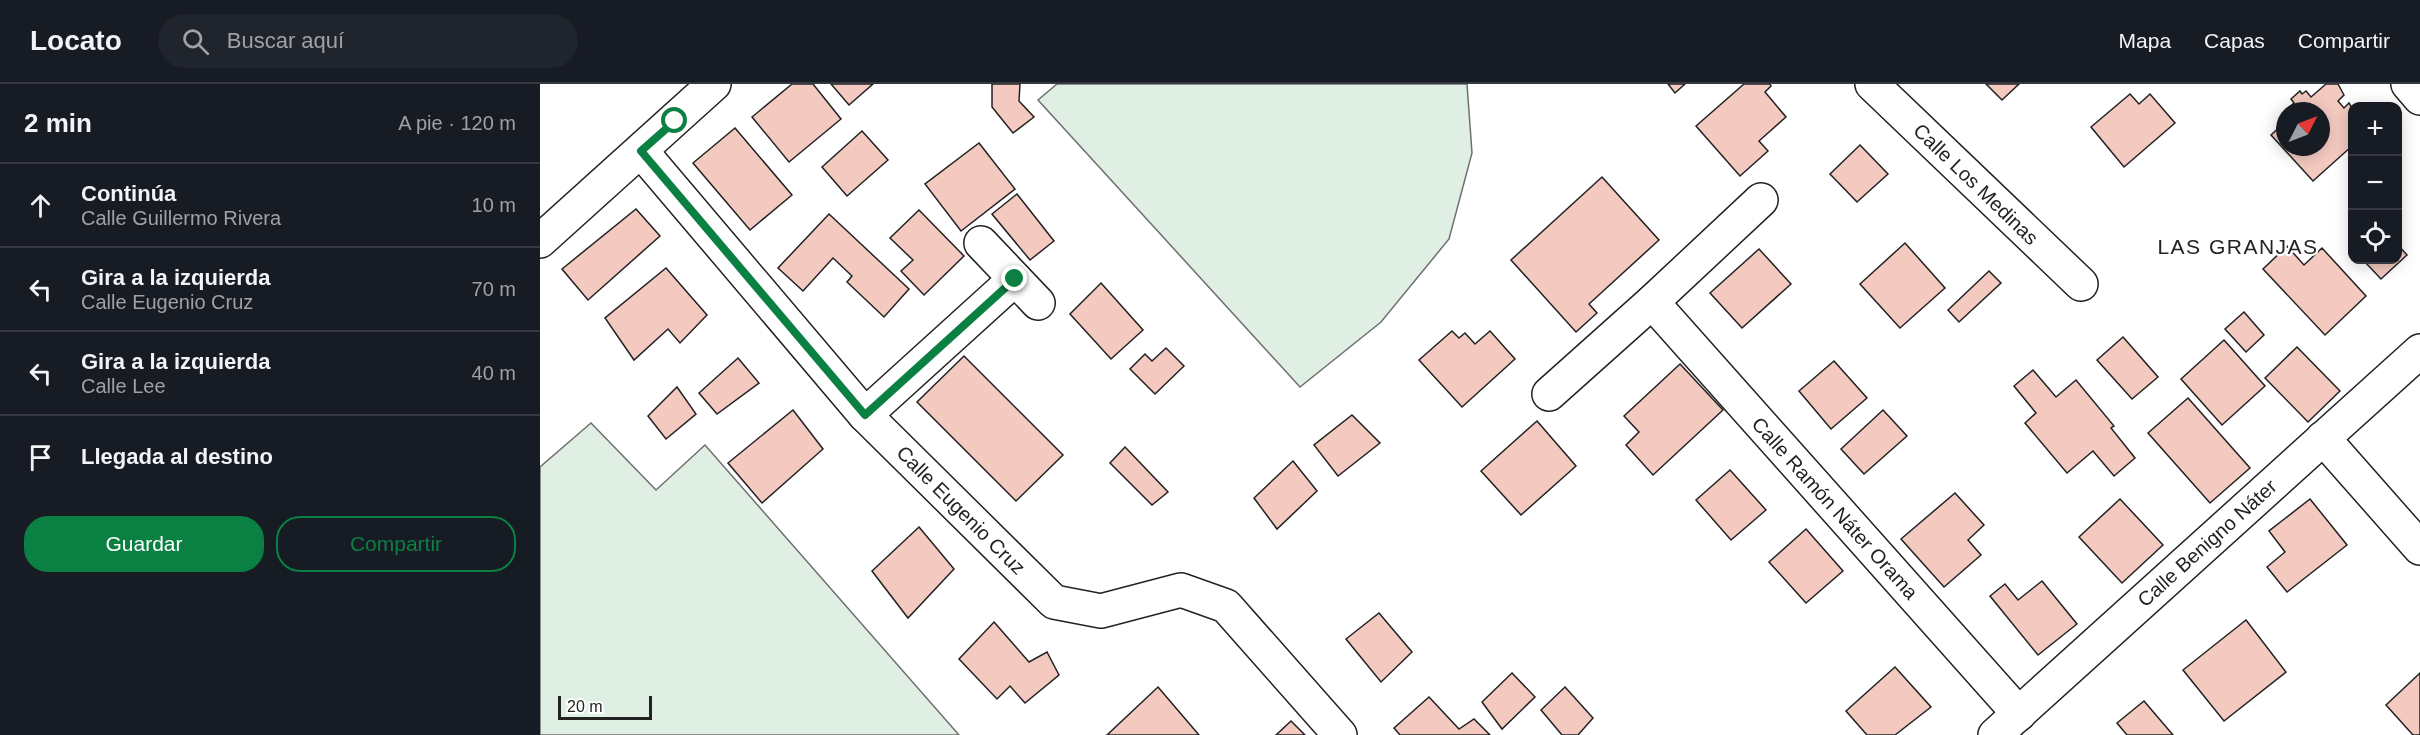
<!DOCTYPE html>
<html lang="es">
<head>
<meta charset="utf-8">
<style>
  :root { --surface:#171b24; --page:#20242c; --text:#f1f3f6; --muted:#9ea1a6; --line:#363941; --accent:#0b8043 }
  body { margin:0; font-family:Arial,sans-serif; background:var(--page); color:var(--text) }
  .controls { position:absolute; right:18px; top:18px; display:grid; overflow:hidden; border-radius:12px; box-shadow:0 3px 15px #0003 }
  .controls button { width:54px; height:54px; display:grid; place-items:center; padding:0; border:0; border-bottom:2px solid var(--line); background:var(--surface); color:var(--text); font:30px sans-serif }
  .compass { position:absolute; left:1736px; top:18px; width:54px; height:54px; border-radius:50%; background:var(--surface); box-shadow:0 3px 15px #0003; rotate:48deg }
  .scale { position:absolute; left:18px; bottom:15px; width:94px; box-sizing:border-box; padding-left:6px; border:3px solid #222; border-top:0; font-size:16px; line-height:21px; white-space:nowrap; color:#222; -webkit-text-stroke:4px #fff; paint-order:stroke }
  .stop { position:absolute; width:18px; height:18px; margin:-14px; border:4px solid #0b8043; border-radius:50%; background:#fff }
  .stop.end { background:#0b8043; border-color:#fff; box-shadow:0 2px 6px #0008 }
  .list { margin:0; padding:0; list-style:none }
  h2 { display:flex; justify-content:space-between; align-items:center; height:78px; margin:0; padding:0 24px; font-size:26px }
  h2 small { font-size:20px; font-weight:400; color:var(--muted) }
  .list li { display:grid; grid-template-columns:39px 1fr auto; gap:18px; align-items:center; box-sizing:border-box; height:84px; padding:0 24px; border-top:2px solid var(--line) }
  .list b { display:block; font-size:22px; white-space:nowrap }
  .list p { margin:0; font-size:20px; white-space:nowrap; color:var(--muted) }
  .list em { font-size:20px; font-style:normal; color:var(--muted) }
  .actions { display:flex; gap:12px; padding:18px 24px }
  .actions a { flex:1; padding:14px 0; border:2px solid var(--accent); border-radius:24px; text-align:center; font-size:21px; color:var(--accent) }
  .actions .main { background:var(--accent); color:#fff }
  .icon { flex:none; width:33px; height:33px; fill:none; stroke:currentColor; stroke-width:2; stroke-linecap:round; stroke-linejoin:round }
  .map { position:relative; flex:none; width:1880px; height:651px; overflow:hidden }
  header { display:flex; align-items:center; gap:36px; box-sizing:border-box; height:84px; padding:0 30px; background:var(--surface); border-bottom:2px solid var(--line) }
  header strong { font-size:28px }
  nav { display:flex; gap:33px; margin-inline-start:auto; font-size:21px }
  .search { width:420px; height:54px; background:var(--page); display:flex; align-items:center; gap:15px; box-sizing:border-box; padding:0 21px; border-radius:33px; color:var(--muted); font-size:22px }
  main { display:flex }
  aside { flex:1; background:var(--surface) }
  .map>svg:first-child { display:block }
</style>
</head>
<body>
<header>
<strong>Locato</strong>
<div class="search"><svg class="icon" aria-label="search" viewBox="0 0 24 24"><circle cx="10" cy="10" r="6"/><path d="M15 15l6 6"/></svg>Buscar aquí</div>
<nav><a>Mapa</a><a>Capas</a><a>Compartir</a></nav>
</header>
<main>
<aside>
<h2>2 min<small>A pie · 120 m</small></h2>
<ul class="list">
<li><svg class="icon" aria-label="ahead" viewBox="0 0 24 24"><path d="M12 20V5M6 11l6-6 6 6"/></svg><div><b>Continúa</b><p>Calle Guillermo Rivera</p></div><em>10 m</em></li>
<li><svg class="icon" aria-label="left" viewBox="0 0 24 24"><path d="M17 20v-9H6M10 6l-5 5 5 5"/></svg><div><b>Gira a la izquierda</b><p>Calle Eugenio Cruz</p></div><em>70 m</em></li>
<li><svg class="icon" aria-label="left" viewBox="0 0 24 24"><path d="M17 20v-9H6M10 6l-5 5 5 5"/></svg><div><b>Gira a la izquierda</b><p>Calle Lee</p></div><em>40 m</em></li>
<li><svg class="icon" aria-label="arrive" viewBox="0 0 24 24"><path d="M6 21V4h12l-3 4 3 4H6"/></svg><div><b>Llegada al destino</b></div></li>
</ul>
<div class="actions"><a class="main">Guardar</a><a>Compartir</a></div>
</aside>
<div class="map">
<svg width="1880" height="651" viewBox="0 0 1880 651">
  <rect width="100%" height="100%" fill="#fff"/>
  <g fill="#e0efe3" stroke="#6f6f6f" stroke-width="1.5">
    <path d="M517,0H927L932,69L909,155L841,238L760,303L498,16Z"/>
    <path d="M51,339L116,406L165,361L419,651H0V383Z"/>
  </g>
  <g fill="#f3c9c0" stroke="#222" stroke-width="1.5">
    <path d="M252,0H273L301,35L249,78L212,33Z"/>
    <path d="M291,0H333L309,21Z"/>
    <path d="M452,0H480L479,17L494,33L473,49L452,23Z"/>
    <path d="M1128,0H1145L1135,9Z"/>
    <path d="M1204,0H1230L1231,2L1225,8L1246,33L1219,57L1228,67L1200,92L1156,42Z"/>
    <path d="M1446,0H1479L1462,16Z"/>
    <path d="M1786,0H1798L1804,11L1798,17L1804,24L1809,19L1812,24V62L1773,97L1731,51L1745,38V63H1781V27H1745L1754,19L1751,15L1760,7L1762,10L1766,7L1771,13Z"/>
    <path d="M1590,10L1599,20L1610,10L1635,39L1584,83L1551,43Z"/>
    <path d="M195,44L252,111L210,146L153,79Z"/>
    <path d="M322,47L348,76L307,112L282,83Z"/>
    <path d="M439,59L475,105L421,147L385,100Z"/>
    <path d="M1320,61L1348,90L1317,118L1290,90Z"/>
    <path d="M1062,93L1119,156L1049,220L1057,229L1036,248L971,176Z"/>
    <path d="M477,110L514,157L490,176L452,130Z"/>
    <path d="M96,125L120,152L48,216L22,185Z"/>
    <path d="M379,126L424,172L384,211L361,187L373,176L350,154Z"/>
    <path d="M289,130L369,205L344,233L307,198L312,192L293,174L263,207L238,184Z"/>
    <path d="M1365,159L1405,204L1360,244L1320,200Z"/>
    <path d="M1858,161L1867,171L1841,195L1825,178L1827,176H1858Z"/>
    <path d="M1747,162L1764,181L1782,164L1826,212L1785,251L1723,185Z"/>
    <path d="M1219,165L1251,200L1202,244L1170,209Z"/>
    <path d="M126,184L167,231L140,259L128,245L94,276L65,234Z"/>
    <path d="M1449,187L1461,199L1419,238L1408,226Z"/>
    <path d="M561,199L603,246L571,275L530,230Z"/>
    <path d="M1704,228L1724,251L1706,268L1685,245Z"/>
    <path d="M912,247L919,254L925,249L935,260L950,247L975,275L922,323L879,276Z"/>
    <path d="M1583,253L1618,293L1592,315L1557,276Z"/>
    <path d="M1684,256L1725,302L1682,341L1641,295Z"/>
    <path d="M1757,263L1800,307L1768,338L1725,294Z"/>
    <path d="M626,264L644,282L615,310L590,285L605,270L612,277Z"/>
    <path d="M424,272L523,371L476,417L377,318Z"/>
    <path d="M198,274L219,299L177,330L159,309Z"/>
    <path d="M1294,277L1327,314L1291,345L1259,307Z"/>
    <path d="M1140,280L1183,326L1113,391L1086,361L1099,348L1084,332Z"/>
    <path d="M1493,286L1516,313L1536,296L1574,342L1571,344L1595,374L1574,392L1553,367L1527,389L1485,339L1496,329L1474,302Z"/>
    <path d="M137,303L156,330L126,355L108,332Z"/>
    <path d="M1648,314L1710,384L1670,419L1608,349Z"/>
    <path d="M253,326L283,365L222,419L188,379Z"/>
    <path d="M1343,326L1367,352L1324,390L1301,365Z"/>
    <path d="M812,331L840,359L798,392L774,361Z"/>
    <path d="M997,337L1036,382L981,431L941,387Z"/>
    <path d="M585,363L628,408L612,421L570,379Z"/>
    <path d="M753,377L777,407L737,445L714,414Z"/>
    <path d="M1190,386L1226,426L1191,456L1156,416Z"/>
    <path d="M1415,409L1444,441L1428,456L1441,471L1404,503L1361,455Z"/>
    <path d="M1580,415L1623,461L1582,499L1539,453Z"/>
    <path d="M1770,415L1807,461L1747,508L1727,483L1745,468L1729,447Z"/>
    <path d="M379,443L414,485L368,534L332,487Z"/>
    <path d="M1266,445L1303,487L1266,519L1229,478Z"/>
    <path d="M1502,497L1537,540L1498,571L1450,512L1465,500L1478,516Z"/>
    <path d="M839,529L872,568L841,598L806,555Z"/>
    <path d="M1706,536L1746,588L1684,637L1643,586Z"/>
    <path d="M454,538L489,578L507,568L519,591L485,619L470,602L457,615L419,575Z"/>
    <path d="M1355,583L1391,623L1355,651H1327L1306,627Z"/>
    <path d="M972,589L995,613L962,645L942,618Z"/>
    <path d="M1880,589V651H1873L1846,621Z"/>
    <path d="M618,603L659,651H567Z"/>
    <path d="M1025,603L1053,634L1038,651H1022L1001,626Z"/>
    <path d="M889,613L919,645L934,635L950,651H860L854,644Z"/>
    <path d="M1604,617L1633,651H1587L1577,639Z"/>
    <path d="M751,637L765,651H736Z"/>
  </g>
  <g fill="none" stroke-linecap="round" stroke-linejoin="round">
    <g stroke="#222" stroke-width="36">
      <g id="minor">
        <path d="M1332,0L1541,200"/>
        <path d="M1868,0L1880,14"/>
        <path d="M101,67L325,331L514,518L561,527L641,506L686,522L800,651"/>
        <path d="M0,157L174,0"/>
        <path d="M441,159L498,219"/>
        <path d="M1112,218L1479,630"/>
        <path d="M1009,310L1112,218L1221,116"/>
        <path d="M325,331L475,195"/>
        <path d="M1783,354L1880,464"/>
        <path d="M1455,651L1880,267"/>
      </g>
    </g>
    <use href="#minor" stroke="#fff" stroke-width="33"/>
  </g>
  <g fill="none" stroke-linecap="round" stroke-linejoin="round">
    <path stroke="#0b8043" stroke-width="8" d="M135,37L101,67L325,331L475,195"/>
  </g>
  <g text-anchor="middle" stroke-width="4.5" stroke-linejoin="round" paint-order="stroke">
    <g font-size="20" fill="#222" stroke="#fff">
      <text transform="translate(1436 100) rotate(44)" y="7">Calle Los Medinas</text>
      <text transform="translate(1295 424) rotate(48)" y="7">Calle Ramón Náter Orama</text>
      <text transform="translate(421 426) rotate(45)" y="7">Calle Eugenio Cruz</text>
      <text transform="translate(1667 459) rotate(-42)" y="7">Calle Benigno Náter</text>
    </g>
    <g font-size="21" letter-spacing="1.5" fill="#222" stroke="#fff">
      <text x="1698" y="170">LAS GRANJAS</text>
    </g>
  </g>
</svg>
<div class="controls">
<button>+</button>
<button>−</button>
<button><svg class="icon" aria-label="locate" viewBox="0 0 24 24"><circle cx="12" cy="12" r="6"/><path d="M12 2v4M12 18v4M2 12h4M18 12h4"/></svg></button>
</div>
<svg class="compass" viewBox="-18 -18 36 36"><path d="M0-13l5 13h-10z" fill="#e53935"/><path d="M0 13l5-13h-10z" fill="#9ea1a6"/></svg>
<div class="scale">20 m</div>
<div class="stop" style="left:135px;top:37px"></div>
<div class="stop end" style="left:475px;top:195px"></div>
</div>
</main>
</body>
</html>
